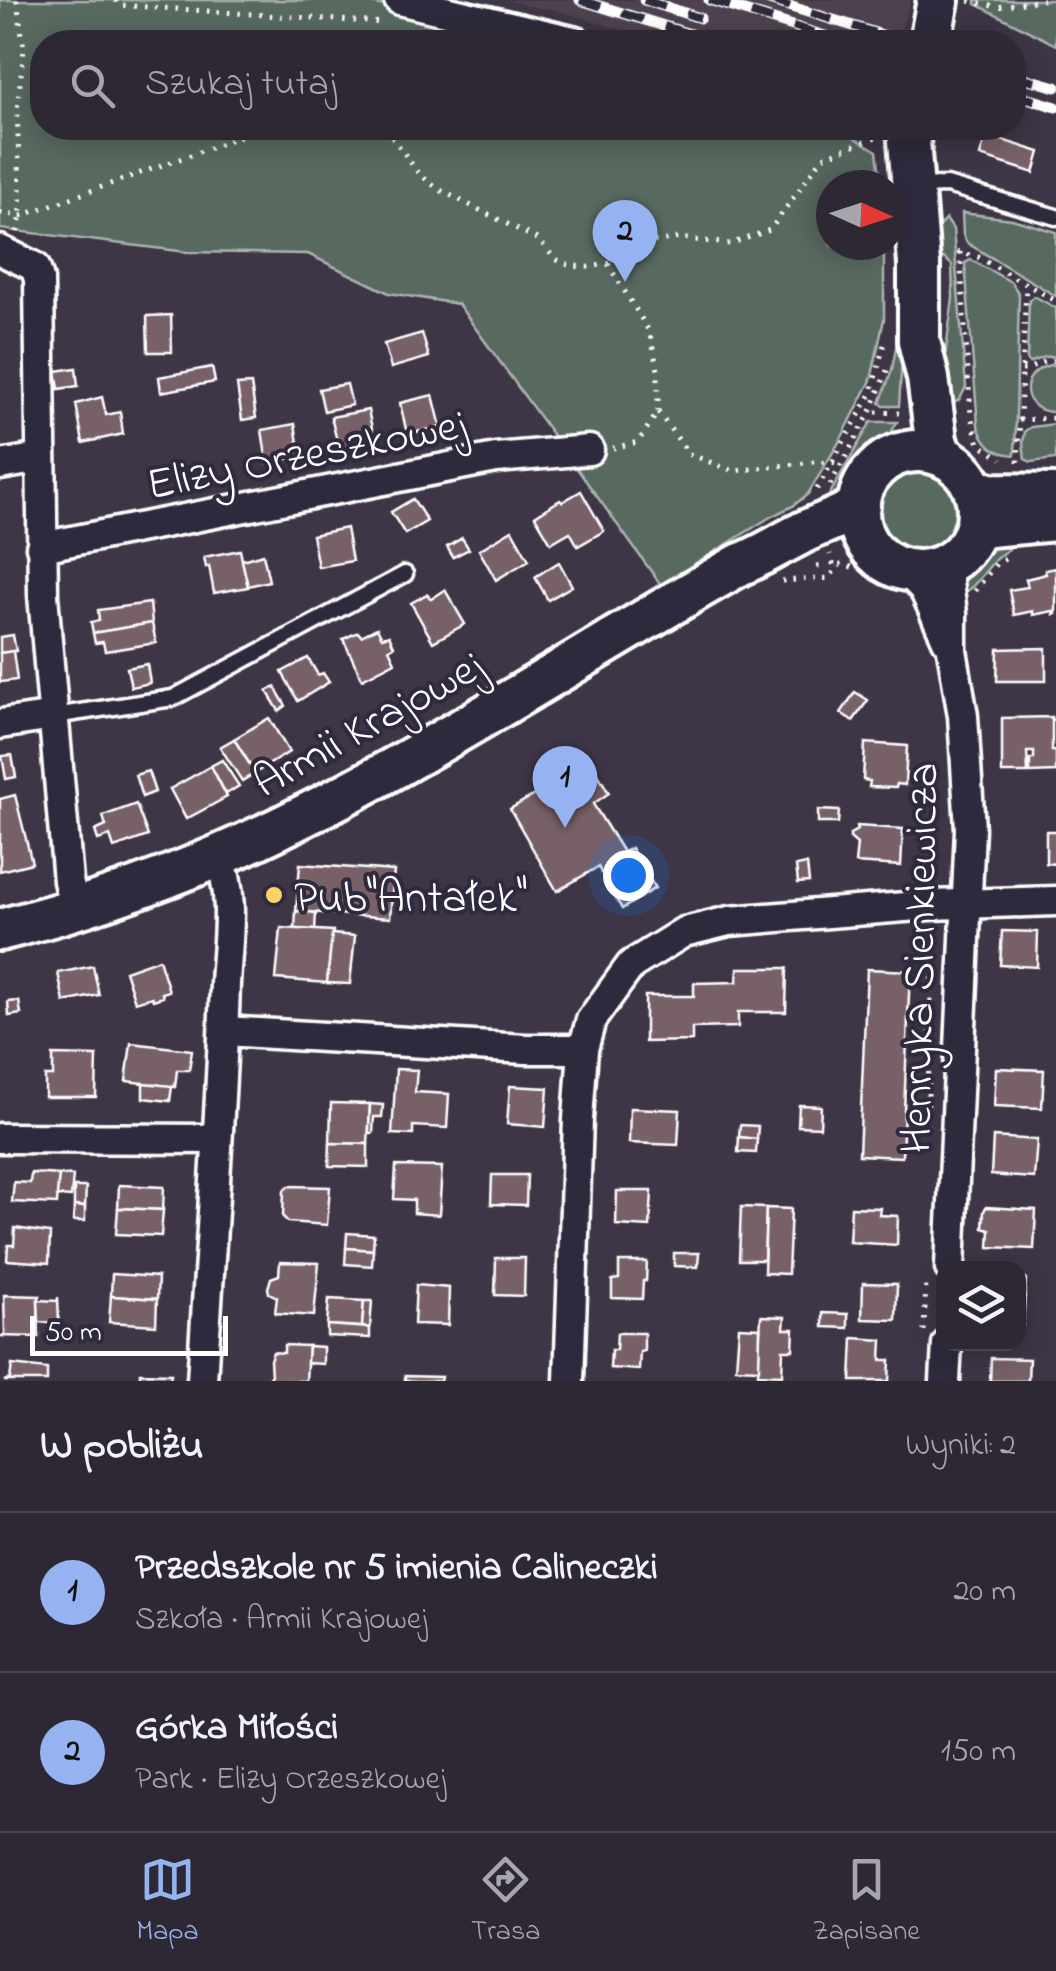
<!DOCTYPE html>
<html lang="pl">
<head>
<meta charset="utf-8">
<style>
  :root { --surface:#2e2834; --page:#3a3440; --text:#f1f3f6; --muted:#a7a6ac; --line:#49444f; --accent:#95b2f1 }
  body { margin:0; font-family:"Indie Flower",sans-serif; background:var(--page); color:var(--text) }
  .controls { position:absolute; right:30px; bottom:30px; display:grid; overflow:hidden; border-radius:20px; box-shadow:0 5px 25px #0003 }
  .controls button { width:90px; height:90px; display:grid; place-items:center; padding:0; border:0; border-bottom:2px solid var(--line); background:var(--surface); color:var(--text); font:50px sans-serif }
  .compass { position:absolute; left:816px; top:170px; width:90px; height:90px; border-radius:50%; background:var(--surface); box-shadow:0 5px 25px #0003; rotate:93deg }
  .scale { position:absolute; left:30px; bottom:25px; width:198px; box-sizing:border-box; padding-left:10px; border:5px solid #fff; border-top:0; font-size:28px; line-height:35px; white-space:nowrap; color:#fff; -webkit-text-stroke:8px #2f2a3d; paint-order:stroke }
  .you { position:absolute; left:628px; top:875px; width:35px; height:35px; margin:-25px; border:8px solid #fff; border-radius:50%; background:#1a73e8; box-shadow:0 0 0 15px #1a73e833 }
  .badge { display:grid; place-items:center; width:65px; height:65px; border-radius:50%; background:var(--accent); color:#111; font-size:32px; font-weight:700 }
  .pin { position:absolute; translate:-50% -82px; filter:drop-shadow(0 2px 5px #0008) }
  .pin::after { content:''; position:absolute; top:52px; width:35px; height:30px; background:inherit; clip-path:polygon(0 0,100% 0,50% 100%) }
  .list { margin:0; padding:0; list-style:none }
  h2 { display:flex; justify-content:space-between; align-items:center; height:130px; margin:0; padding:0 40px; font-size:42px }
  h2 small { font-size:32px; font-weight:400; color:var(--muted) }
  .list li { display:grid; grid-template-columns:65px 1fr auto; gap:30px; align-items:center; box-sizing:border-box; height:160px; padding:0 40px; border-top:2px solid var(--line) }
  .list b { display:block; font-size:38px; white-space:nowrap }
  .list p { margin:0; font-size:32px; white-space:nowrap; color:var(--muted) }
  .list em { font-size:32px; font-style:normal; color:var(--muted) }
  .icon { flex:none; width:55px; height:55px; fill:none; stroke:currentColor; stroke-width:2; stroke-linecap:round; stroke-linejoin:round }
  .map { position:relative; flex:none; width:1056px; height:1381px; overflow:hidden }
  .search { position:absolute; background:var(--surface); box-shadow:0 5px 25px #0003; left:30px; right:30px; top:30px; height:110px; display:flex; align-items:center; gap:25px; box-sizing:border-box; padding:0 35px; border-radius:40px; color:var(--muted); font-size:38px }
  .sheet { height:450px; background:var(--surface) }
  nav { display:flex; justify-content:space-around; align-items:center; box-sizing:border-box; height:140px; border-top:2px solid var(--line); background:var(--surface); font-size:28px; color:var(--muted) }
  nav a { display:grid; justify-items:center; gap:5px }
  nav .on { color:var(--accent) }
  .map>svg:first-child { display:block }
</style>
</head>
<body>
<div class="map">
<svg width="1056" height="1381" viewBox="0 0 1056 1381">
  <rect width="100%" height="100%" fill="#3e3546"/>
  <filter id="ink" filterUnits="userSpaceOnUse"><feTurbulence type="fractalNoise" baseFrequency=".01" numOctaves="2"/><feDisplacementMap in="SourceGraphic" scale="20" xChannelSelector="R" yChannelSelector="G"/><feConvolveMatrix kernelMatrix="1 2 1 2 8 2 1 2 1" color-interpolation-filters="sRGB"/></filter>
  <g filter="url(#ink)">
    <path fill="#4f4250" d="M508,0H911L897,42H661L553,9L528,6Z"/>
    <g fill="#596961" stroke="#acb4b0" stroke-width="2.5">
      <path d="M0,0H360L529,42H42V128H838L877,151L881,185H831V245H884V319L871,380L841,439L808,494L793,506L772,516L661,585L458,304L389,293L308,254L187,252L0,229Z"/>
      <path d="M976,0H1056V45L976,4Z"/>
      <path d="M962,213L1012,219L1056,232V296L967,243L963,235Z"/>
      <path d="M946,219L953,229L966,387L960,399L950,406L940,393L953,298L952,265L944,258H931L935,230Z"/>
      <path d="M971,260L1011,282L1019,294L1015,455C996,454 983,444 978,425L965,263Z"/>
      <path d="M1034,296L1056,308V356L1045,357L1029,363L1027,359L1029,300Z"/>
      <path d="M900,324L904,325L899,406H884L880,403L892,370Z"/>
      <path d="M1050,365H1056V412C1021,413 1016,373 1050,365Z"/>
      <path d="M871,422H897L885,443L859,467L844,494L824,504Z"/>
      <path d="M1056,424V459L1031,462L1025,459L1023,443L1025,431L1031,427Z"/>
      <circle cx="918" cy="512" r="39"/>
      <path d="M1008,534L1009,549C989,560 982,582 963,594L960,585C970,563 986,545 1008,534Z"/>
    </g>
    <g fill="#786068" stroke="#fff" stroke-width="2.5">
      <path d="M986,135L1040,152L1034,173L980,156Z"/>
      <path d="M171,315L172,352H148L147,316Z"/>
      <path d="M422,333L429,357L391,368L384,344Z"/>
      <path d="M212,367L215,382L161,392L159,377Z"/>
      <path d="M76,368L78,386L59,389L56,371Z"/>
      <path d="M251,384L256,418L242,420L237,385Z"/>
      <path d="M347,384L352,405L324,411L319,389Z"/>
      <path d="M433,395L441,427L407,434L400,403Z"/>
      <path d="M102,397L106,415L120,412L123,434L83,443L76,404Z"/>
      <path d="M368,410L375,442L339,449L331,417Z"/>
      <path d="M295,424L300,456L267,463L262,430Z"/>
      <path d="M581,491L604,531L578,546L570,532L551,543L535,516L560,500L562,502Z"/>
      <path d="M413,499L427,521L405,534L391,512Z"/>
      <path d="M346,528L352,561L318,567L312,535Z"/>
      <path d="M512,530L529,560L496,580L479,550Z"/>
      <path d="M462,538L469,549L453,557L447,547Z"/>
      <path d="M240,550L248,587L214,593L209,566L206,567L204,557Z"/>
      <path d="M263,554L269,581L248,586L242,560Z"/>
      <path d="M559,562L572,586L548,600L535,577Z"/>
      <path d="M1056,568V614L1054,615L1053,611L1033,615V611L1014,615L1009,590L1028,587L1026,579L1046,574L1045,570Z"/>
      <path d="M445,590L465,624L433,642L411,603L427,594L431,599Z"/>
      <path d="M150,603L152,623L93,633L91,622L99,621L98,610Z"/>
      <path d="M152,623L156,643L105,651L103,642L95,643L93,633Z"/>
      <path d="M377,628L382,637L389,635L394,646L389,649L395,662L362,679L343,639L358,632L361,636Z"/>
      <path d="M13,635L16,651L0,653V637Z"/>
      <path d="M1046,648V681H997L998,649Z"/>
      <path d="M13,651L17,680L0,682V653Z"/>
      <path d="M308,658L318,675L323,673L329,682L298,701L282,672Z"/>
      <path d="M147,664L150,683L131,687L127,668Z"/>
      <path d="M275,687L286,706L279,711L267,691Z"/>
      <path d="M855,692L868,700L853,721L841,713Z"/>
      <path d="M1052,717V751H1056V772L1030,773V759H1034V752H1027L1028,773H1002V718Z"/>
      <path d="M269,718L289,752L255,773L234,739Z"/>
      <path d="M234,739L255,773L242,781L220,747Z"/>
      <path d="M865,743L907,746L905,785L897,784L896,788L869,787L870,781L863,780Z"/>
      <path d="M12,755L16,777L6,779L2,756Z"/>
      <path d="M222,760L239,786L226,794L211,766Z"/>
      <path d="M211,766L227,797L186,819L170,789Z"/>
      <path d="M148,771L155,792L142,797L135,775Z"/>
      <path d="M596,771L609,793L593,804L623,852L631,848L655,888L622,909L598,867L557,891L510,809L543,790L553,806L568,797L564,790Z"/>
      <path d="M15,795L32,863L0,871V799Z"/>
      <path d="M136,804L148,836L114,848L110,836L98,840L95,831L106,826L103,816Z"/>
      <path d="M818,810L839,811L838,823H818Z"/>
      <path d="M857,826L903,829L901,866L855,863L857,844L850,838V834L857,830Z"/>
      <path d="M1046,831H1056V864L1046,863Z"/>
      <path d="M300,864L394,871L390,918L296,911Z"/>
      <path d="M807,864L809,882L798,883L796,866Z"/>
      <path d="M296,911L316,913L315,930L295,929Z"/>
      <path d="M281,928L333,931L327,983L276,979Z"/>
      <path d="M1002,931L1038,932L1037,967L1000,965Z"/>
      <path d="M332,934L355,936L350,984L327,983Z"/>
      <path d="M159,959L169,991L162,993L163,997L153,1000L152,997L135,1002L125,971Z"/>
      <path d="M93,966L99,995L64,1002L58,973Z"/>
      <path d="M738,968H787L786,1012H738V1027L692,1028V1041L645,1042V996H694V983L737,982Z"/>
      <path d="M867,969L910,971L902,1157L859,1155Z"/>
      <path d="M19,1001L21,1014L9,1016L8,1002Z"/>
      <path d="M131,1043L192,1050L189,1070H177L175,1087L126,1081Z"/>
      <path d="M53,1055L97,1056L96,1097H45V1076H53Z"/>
      <path d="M996,1068L1044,1070L1042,1108L994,1106Z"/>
      <path d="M396,1069L417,1070L415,1092L449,1094L447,1128L413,1126V1135L392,1134Z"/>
      <path d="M143,1083L172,1086L170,1101L143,1098Z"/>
      <path d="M510,1086L548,1088L545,1127L507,1124Z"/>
      <path d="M331,1103L370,1104L368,1144L330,1143Z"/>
      <path d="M370,1104L383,1105L382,1117H374L373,1133H369Z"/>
      <path d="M799,1105L821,1106L820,1127L798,1126Z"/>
      <path d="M630,1108L680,1110L678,1145L629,1143Z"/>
      <path d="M740,1125L758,1126L757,1139L739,1137Z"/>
      <path d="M739,1137L757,1139L756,1153L738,1152Z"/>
      <path d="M993,1137L1037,1140L1034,1178L991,1175Z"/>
      <path d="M330,1143L368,1144V1167L329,1166Z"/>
      <path d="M396,1166L442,1167L439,1215L414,1213V1200L394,1199Z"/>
      <path d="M31,1173L59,1175L57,1204L12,1202L14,1182L30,1183Z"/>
      <path d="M59,1175L73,1176L71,1197L57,1196Z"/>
      <path d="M492,1175H527L526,1205L491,1204Z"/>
      <path d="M119,1185L164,1187L163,1210L118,1208Z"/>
      <path d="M289,1186L330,1187L327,1225L288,1222L283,1217L284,1190Z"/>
      <path d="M74,1187H86L85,1207L74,1206Z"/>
      <path d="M617,1191H652L650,1227L616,1225Z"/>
      <path d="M74,1206L85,1207V1221H73Z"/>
      <path d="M741,1207L766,1208L764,1260H739Z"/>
      <path d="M851,1207L880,1208L879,1215L898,1216L897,1245L849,1242Z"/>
      <path d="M986,1207L1036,1210L1034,1249L989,1247L990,1230L983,1228L984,1211Z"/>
      <path d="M118,1208L163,1210L161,1236L116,1234Z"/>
      <path d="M766,1208L791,1209L788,1274L764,1273Z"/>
      <path d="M15,1228L50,1233L49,1263L7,1260L8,1245H14Z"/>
      <path d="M347,1233L374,1235L373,1250L346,1248Z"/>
      <path d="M346,1248L373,1250L372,1266L345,1264Z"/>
      <path d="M674,1253H699L698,1267L674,1266Z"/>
      <path d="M496,1258H525L524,1296L495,1295Z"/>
      <path d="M280,1262L319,1263L314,1316L275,1313L277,1297L269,1293L268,1288L271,1278L279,1275Z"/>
      <path d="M619,1262H647L646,1281H643L642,1299L612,1298V1280L619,1279Z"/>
      <path d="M112,1274L158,1277L157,1299L111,1296Z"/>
      <path d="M1018,1278L1026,1279L1023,1325H1018Z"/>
      <path d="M863,1283L897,1284L896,1320L862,1319Z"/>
      <path d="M416,1285L449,1288L448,1325L414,1324Z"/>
      <path d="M4,1295L40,1296L38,1300L39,1337L2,1336L5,1334Z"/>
      <path d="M111,1296L157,1299L156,1325L109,1322Z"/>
      <path d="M58,1297L59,1323L39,1322L38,1300L58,1301Z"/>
      <path d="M329,1299L364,1301L362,1327L327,1325Z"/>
      <path d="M364,1301H372L370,1328L362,1327Z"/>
      <path d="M823,1313L848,1314V1328L823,1327Z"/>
      <path d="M761,1316L785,1317L784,1329H794L793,1350H783L782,1375L758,1374Z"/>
      <path d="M327,1325L370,1328V1338L327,1336Z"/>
      <path d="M739,1327L760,1328L759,1369L736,1368Z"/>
      <path d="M617,1333H644V1351L640,1352L639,1370L610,1368L611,1350H616Z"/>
      <path d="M853,1338L882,1340L881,1360H890L889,1381H851Z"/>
      <path d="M284,1345L308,1346L306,1381H268L271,1376L270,1360L273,1352L284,1353Z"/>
      <path d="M308,1346L323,1347V1364L307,1363Z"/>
      <path d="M991,1358L1029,1359L1028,1381H990Z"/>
      <path d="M12,1365L47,1369V1381H4L10,1379Z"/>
      <path d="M140,1373L171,1374L170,1381H140Z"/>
      <path d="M405,1376L441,1377L440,1381H405Z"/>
    </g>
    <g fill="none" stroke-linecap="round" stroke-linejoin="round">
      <g stroke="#fff" stroke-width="21">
        <g id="lane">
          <path d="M917,186L947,185L1056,217"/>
          <path d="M54,716L173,698L405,574"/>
        </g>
      </g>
      <g stroke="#fff" stroke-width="35">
        <g id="street">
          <path d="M399,0L577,42"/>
          <path d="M0,250L35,267L39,279L43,595L68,881L75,909"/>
          <path d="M0,465L40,458"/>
          <path d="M41,547L496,458L589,450"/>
          <path d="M906,570L924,589L947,640"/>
          <path d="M0,724L54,716"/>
          <path d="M224,1031L526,1049H583"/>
          <path d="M0,1138L216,1139"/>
          <path d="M950,1268L970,829L963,716L952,650V613L948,582V571L953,560"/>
          <path d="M202,1381C210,1249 221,1116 225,984C227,943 236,894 218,856"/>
          <path d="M569,1381L578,1119L583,1049L591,1020L631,965L684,932L729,921L930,905L1056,901"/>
          <path d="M945,1381L947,1344"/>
        </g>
      </g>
      <g stroke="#fff" stroke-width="48">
        <g id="secondary">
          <path d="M930,42L938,0"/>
          <path d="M908,128L919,264V341L928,378L936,440L941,455"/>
          <circle cx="918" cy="511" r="60"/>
          <path d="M974,489L990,494L1056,495"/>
          <path d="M976,529L989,526L1056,520"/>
          <path d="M0,930C74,911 146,887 216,857C400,777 567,662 741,564C762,556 780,544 800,534C820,523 841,519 859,505"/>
        </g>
      </g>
      <g stroke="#fff" stroke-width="5" stroke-dasharray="2.5 8" stroke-linecap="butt">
        <path d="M17,0L24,49L17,110L21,216L17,233"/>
        <path d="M116,0L118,5L384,23"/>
        <path d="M969,1L997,7L1043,0"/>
        <path d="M408,31L429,42"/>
        <path d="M386,128L419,174L440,190L539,240L555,259L571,266L588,267L608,264L642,243L679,238L730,244L770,230L823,157L876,137"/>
        <path d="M0,213L21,216L199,152L262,128"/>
        <path d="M957,252L978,257L1056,301"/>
        <path d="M960,252L971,416L979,444L1002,459"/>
        <path d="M608,264L649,331L658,370V412L638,442L613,448"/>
        <path d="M1022,370C1033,370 1040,359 1056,361"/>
        <path d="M658,412L689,454L733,471L815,462L842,464"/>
        <path d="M876,412L899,413"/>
        <path d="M1019,420L1056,418"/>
        <path d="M1018,462L1026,285"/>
        <path d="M830,485L871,411L889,365"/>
        <path d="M817,489L871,394L885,341"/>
        <path d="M839,565L861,568L885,585"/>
        <path d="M817,566L827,565"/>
        <path d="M782,581L830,578L835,570L830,554"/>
        <path d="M975,591L996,564L1005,559"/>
        <path d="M927,1127L933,928"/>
        <path d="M924,1331L926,1282"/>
      </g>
      <use href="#lane" stroke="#2f2a3d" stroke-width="14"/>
      <use href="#street" stroke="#2f2a3d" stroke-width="28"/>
      <use href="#secondary" stroke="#2f2a3d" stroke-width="40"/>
      <g stroke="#fff" stroke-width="11">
        <g id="rail">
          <path d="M580,0L716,42"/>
          <path d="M644,0L700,18"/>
          <path d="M709,0L844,42"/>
          <path d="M769,0L905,42"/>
          <path d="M1014,75L1056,87"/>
          <path d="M1014,94L1056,107"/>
        </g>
      </g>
      <use href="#rail" stroke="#2f2a3d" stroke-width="8" stroke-dasharray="22" stroke-linecap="butt"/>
    </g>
  </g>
  <circle fill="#ffd166" stroke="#2f2a3d" stroke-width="4" cx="274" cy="895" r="10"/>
  <g text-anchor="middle" stroke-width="8" stroke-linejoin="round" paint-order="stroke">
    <g font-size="45" fill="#fff" stroke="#2f2a3d">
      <text transform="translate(306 452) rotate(-11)" y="16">Elizy Orzeszkowej</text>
      <text transform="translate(367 722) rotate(-29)" y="16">Armii Krajowej</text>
      <text transform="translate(917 958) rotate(-89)" y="16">Henryka Sienkiewicza</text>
    </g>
    <g font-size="45" fill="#fff" stroke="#2f2a3d" text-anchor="start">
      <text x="294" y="911">Pub"Antałek"</text>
    </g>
  </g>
</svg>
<div class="controls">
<button><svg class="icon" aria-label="layers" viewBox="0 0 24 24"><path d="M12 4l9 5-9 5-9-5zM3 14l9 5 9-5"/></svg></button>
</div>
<svg class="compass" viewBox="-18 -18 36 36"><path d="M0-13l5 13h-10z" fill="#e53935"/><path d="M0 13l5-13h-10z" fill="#a7a6ac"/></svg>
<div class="scale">50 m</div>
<div class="you"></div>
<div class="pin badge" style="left:565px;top:828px">1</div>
<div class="pin badge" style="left:625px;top:282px">2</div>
<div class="search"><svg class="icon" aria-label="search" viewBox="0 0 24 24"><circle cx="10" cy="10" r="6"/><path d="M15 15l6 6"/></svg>Szukaj tutaj</div>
</div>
<section class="sheet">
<h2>W pobliżu<small>Wyniki: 2</small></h2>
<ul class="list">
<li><span class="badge">1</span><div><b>Przedszkole nr 5 imienia Calineczki</b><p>Szkoła · Armii Krajowej</p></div><em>20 m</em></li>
<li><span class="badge">2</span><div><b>Górka Miłości</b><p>Park · Elizy Orzeszkowej</p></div><em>150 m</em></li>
</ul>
</section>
<nav>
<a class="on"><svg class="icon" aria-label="map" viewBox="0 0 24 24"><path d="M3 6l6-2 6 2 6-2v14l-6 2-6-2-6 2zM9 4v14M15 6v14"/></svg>Mapa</a>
<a><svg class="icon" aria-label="directions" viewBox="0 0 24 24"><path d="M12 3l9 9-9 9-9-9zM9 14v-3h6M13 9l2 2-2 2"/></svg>Trasa</a>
<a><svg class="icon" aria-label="saved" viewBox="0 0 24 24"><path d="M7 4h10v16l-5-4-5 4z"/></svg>Zapisane</a>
</nav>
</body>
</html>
